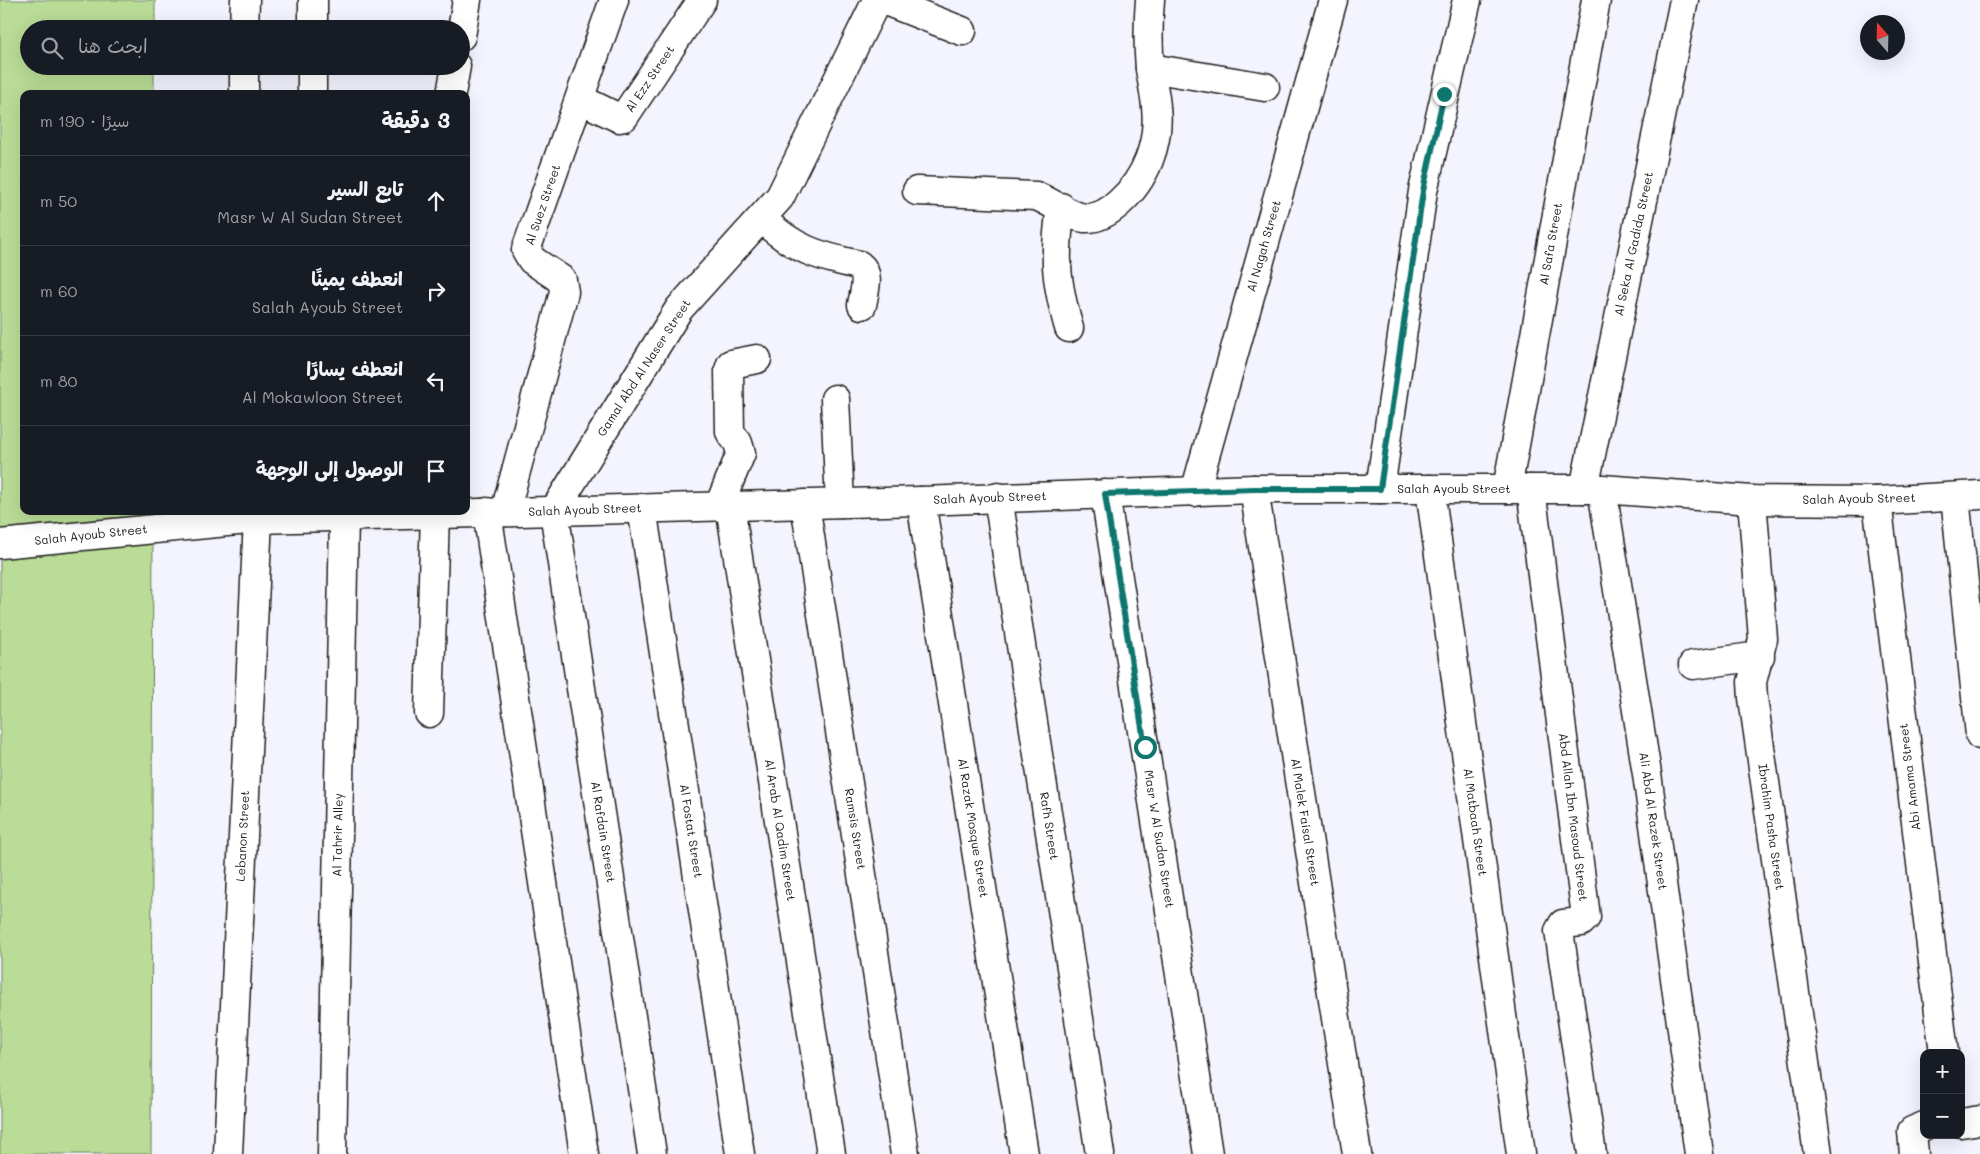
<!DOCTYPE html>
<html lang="ar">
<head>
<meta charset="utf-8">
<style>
  :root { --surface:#171b24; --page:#242831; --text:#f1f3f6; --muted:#9ea1a6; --line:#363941 }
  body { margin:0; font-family:Mali,"Playpen Sans Arabic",sans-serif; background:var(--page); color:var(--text); direction:rtl }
  .controls { position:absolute; right:15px; bottom:15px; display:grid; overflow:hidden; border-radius:10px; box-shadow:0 5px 20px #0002 }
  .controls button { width:45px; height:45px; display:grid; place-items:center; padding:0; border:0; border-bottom:1px solid var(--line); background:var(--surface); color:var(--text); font:25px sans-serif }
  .compass { position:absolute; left:1860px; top:15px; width:45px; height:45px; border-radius:50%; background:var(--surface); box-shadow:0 5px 20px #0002; rotate:340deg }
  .stop { position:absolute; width:15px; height:15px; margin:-11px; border:4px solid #0f766e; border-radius:50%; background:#fff }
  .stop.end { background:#0f766e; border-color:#fff; box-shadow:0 1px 5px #0008 }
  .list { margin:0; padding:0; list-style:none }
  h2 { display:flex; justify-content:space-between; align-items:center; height:65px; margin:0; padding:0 20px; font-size:21px }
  h2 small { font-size:16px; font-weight:400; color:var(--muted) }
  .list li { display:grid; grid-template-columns:32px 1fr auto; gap:15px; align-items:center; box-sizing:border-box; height:90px; padding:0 20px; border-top:1px solid var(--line) }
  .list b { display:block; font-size:19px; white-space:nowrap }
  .list p { margin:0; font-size:16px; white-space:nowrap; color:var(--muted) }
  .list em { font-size:16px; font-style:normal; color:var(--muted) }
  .icon { flex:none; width:28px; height:28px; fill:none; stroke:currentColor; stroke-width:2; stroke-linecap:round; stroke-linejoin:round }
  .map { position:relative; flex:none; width:1980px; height:1154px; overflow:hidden; direction:ltr }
  .search { position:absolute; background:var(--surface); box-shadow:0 5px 20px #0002; left:20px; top:20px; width:450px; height:55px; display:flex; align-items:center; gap:12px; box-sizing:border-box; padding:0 18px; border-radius:28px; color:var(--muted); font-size:19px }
  .panel { position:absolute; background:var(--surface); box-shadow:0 5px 20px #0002; left:20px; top:90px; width:450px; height:425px; border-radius:10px; direction:rtl }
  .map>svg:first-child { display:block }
</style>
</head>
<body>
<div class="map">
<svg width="1980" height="1154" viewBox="0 0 1980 1154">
  <rect width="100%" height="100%" fill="#f3f4fe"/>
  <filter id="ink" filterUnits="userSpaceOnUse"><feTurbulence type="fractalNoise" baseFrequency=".02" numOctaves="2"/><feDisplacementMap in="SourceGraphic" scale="10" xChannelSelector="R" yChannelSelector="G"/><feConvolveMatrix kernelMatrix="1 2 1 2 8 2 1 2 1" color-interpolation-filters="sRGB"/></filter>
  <g filter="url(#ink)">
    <path fill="#b9dc96" stroke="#6a7c59" d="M0,0H155V29H29V66H154V94H24V511H153L151,1154H0Z"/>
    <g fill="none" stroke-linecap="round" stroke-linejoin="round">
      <g stroke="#1c1c1c" stroke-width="31">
        <g id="minor">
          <path d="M883,0L962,31"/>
          <path d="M244,29L245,0"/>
          <path d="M313,29V0"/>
          <path d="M461,36L467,0"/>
          <path d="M1150,68L1265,87"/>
          <path d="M244,94V66"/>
          <path d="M312,94V66"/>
          <path d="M451,94L456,66"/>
          <path d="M580,99L619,118L624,117L702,0"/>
          <path d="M917,191L1036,196C1052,202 1068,216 1085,218C1098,219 1110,211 1119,203C1146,179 1160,143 1156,107C1155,94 1152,82 1150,69C1148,46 1148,23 1150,0"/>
          <path d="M1061,207C1054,257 1055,279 1069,328"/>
          <path d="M762,219C794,249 817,256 859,265C871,274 864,292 862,305"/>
          <path d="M835,399L840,503"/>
          <path d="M1254,489L1357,1154"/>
          <path d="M1380,489L1423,191L1467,0"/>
          <path d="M1430,489L1521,1154"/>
          <path d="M1507,489L1596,0"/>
          <path d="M1531,489L1586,917L1581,922L1563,924L1559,931L1592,1154"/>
          <path d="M1584,489L1684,0"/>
          <path d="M1602,489L1647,774L1699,1154"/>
          <path d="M1195,492L1333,0"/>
          <path d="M1105,494L1208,1154"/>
          <path d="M998,497L1100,1154"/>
          <path d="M1955,497L1980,735"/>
          <path d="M1752,500L1763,639L1752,682L1753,698L1818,1154"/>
          <path d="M921,501L1024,1154"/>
          <path d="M1877,501L1944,1053"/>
          <path d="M805,504L905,1154"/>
          <path d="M719,506L741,453L738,443L730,432L729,370L731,364L757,359"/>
          <path d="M730,506L831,1154"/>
          <path d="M642,508L740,1154"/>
          <path d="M487,512L584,1154"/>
          <path d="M505,512L564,292L562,280L532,260L526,250L614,0"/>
          <path d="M0,544L258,519L921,501L1254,489H1602L1752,500L1877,501L1980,495"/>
          <path d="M1693,665L1760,656"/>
          <path d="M429,713L435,513"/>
          <path d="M1961,1123L1980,1120"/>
          <path d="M228,1154L258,519"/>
          <path d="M332,1154L344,516"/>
          <path d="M652,1154L554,511L679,309L780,197L877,0"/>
          <path d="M1914,1154L1912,1131L1924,1126"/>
        </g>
      </g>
      <use href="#minor" stroke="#fff" stroke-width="28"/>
    </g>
  </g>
  <g fill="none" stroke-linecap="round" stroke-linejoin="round" filter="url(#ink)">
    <path stroke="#0f766e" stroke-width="6" d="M1145,747L1105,494L1254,489H1380L1423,191L1444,94"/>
  </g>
  <g text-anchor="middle" stroke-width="4" stroke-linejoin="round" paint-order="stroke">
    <g font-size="12" fill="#1c1c1c" stroke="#fff">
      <text transform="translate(650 79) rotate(-56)" y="4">Al Ezz Street</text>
      <text transform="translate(543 205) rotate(-71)" y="4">Al Suez Street</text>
      <text transform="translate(1551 244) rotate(-80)" y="4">Al Safa Street</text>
      <text transform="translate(1634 244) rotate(-78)" y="4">Al Seka Al Gadida Street</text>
      <text transform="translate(1264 246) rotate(-74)" y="4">Al Nagah Street</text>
      <text transform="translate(644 368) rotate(-57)" y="4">Gamal Abd Al Naser Street</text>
      <text x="1454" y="493">Salah Ayoub Street</text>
      <text transform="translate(990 498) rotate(-2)" y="4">Salah Ayoub Street</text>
      <text transform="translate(1859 499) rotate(-1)" y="4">Salah Ayoub Street</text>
      <text transform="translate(585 510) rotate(-2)" y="4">Salah Ayoub Street</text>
      <text transform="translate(91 535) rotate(-6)" y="4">Salah Ayoub Street</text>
      <text transform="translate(1910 777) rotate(-97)" y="4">Abi Amama Street</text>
      <text transform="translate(1573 817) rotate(83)" y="4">Abd Allah Ibn Masoud Street</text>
      <text transform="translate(1653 821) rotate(82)" y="4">Ali Abd Al Razek Street</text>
      <text transform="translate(1305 822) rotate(81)" y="4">Al Malek Faisal Street</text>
      <text transform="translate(1475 822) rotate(82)" y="4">Al Matbaah Street</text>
      <text transform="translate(1049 826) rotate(81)" y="4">Rafh Street</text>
      <text transform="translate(1771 827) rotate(82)" y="4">Ibrahim Pasha Street</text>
      <text transform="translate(973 828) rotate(81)" y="4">Al Razak Mosque Street</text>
      <text transform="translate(855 829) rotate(81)" y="4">Ramsis Street</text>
      <text transform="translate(780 830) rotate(81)" y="4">Al Arab Al Qadim Street</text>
      <text transform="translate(691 831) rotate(81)" y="4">Al Fostat Street</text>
      <text transform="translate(603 832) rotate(81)" y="4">Al Rafdain Street</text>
      <text transform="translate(338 835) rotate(-89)" y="4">Al Tahrir Alley</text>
      <text transform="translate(243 836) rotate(-87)" y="4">Lebanon Street</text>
      <text transform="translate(1159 839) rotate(81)" y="4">Masr W Al Sudan Street</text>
    </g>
  </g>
</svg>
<div class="controls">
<button>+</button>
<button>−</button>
</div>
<svg class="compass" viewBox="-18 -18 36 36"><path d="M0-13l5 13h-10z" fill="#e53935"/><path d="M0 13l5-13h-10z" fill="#9ea1a6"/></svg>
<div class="stop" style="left:1145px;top:747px"></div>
<div class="stop end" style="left:1444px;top:94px"></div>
<div class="search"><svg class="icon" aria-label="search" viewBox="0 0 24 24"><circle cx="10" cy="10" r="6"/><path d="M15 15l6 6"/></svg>ابحث هنا</div>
<section class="panel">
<h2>3 دقيقة<small>سيرًا · 190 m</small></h2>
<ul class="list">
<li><svg class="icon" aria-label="ahead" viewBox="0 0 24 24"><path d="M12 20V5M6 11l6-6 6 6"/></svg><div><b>تابع السير</b><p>Masr W Al Sudan Street</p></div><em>50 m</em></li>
<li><svg class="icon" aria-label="right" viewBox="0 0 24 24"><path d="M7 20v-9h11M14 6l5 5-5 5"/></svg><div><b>انعطف يمينًا</b><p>Salah Ayoub Street</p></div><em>60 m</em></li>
<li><svg class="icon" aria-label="left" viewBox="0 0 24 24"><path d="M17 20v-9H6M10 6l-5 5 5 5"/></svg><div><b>انعطف يسارًا</b><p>Al Mokawloon Street</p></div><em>80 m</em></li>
<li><svg class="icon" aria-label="arrive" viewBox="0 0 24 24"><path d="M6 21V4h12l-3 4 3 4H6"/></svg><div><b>الوصول إلى الوجهة</b></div></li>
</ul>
</section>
</div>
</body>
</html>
